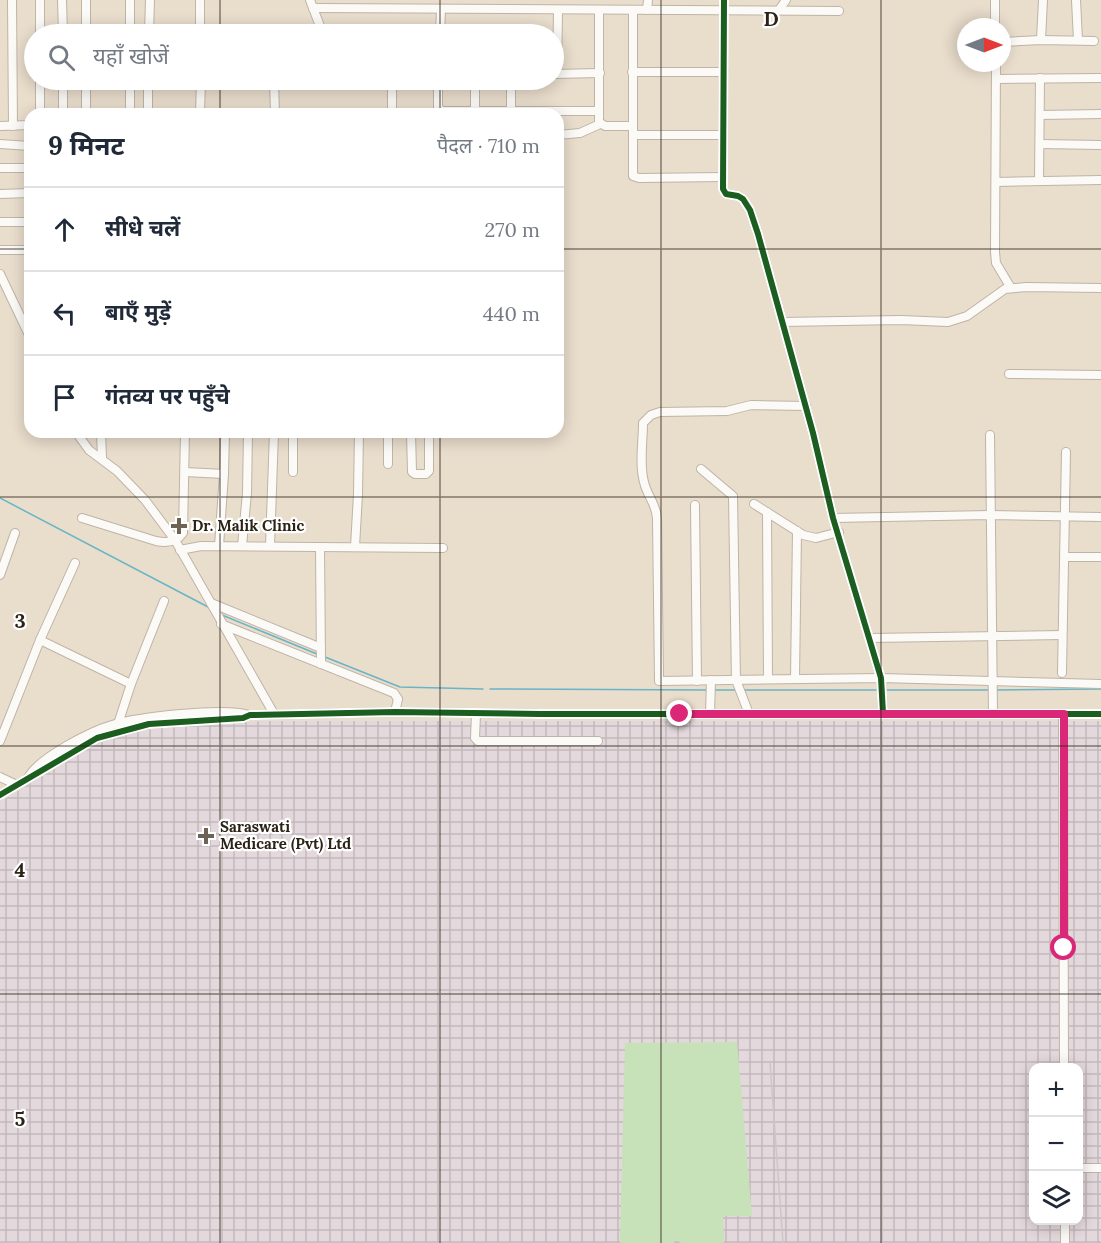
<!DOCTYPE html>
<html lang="hi">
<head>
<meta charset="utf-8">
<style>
  :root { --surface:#fff; --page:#f6f6f7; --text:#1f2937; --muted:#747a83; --line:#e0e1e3 }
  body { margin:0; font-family:Lora,"Noto Sans Devanagari",serif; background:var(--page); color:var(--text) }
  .controls { position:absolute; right:18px; bottom:18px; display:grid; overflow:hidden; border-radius:12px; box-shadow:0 3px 15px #0003 }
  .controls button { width:54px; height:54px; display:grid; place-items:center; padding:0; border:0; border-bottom:2px solid var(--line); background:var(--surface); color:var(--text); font:30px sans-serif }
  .compass { position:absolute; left:957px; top:18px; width:54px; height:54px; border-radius:50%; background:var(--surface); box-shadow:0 3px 15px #0003; rotate:90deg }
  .stop { position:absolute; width:18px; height:18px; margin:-14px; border:4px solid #db2777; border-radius:50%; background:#fff }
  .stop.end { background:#db2777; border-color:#fff; box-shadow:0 2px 6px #0008 }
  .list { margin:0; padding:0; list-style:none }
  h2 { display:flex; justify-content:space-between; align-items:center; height:78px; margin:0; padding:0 24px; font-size:26px }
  h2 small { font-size:20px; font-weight:400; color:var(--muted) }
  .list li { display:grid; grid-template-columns:39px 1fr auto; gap:18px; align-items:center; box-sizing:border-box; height:84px; padding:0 24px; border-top:2px solid var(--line) }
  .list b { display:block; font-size:22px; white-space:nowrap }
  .list em { font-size:20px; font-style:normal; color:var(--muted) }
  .icon { flex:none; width:33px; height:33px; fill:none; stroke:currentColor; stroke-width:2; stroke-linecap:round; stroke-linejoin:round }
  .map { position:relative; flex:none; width:1101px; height:1243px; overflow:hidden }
  .search { position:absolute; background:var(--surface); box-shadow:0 3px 15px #0003; left:24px; top:24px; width:540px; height:66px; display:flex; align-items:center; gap:15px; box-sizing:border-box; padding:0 21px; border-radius:33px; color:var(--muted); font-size:22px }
  .panel { position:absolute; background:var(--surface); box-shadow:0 3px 15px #0003; left:24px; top:108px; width:540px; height:330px; border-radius:18px }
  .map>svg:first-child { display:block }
</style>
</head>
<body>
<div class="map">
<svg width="1101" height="1243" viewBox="0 0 1101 1243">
  <defs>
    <pattern id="industrial-grid" width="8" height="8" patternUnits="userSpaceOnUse" patternTransform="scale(1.5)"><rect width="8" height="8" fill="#e3d8db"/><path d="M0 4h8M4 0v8" fill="none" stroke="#c3b9bb"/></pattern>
  </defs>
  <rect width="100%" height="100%" fill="#e9ddcc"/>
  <path fill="url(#industrial-grid)" fill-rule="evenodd" d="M266,721H1101V1243H0V802L108,735L184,725ZM1034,1068H1078V1220H1034Z"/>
  <path fill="#c7e1b9" d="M737,1042L752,1216H723L724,1243H681L675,1240L674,1243H620L625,1043Z"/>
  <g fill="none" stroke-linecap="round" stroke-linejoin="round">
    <g stroke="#69b4c6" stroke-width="1.5">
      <path d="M0,498L210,608"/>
      <path d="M222,615L317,654"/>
      <path d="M325,657L400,687L483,689"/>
      <path d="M490,689L708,690"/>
      <path d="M713,690H735"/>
      <path d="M743,690H879"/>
      <path d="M884,690H988"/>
      <path d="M997,690L1101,689"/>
    </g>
    <g stroke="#beb4a7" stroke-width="10">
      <g id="minor">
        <path d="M12,0L13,126"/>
        <path d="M40,0V34"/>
        <path d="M62,0L63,34"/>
        <path d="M86,0V34"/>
        <path d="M200,0V34"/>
        <path d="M310,0L323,34"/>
        <path d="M724,0L723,189L726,194L738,196L743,199L750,210L758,234L813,433L833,518L881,678L883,713"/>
        <path d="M995,0V27"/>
        <path d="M1076,0L1078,40"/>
        <path d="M313,8L839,11"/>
        <path d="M599,10V122L605,126H632"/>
        <path d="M633,10V176L639,178L723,177"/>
        <path d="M647,10L648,0"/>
        <path d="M779,10L786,0"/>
        <path d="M130,34V0"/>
        <path d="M149,34L150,0"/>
        <path d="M440,34L441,9"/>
        <path d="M1041,40L1043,0"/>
        <path d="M1002,42L1041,40L1094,41"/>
        <path d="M996,63L995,252L996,263L1011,288"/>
        <path d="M632,72H724"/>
        <path d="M554,74L600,73"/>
        <path d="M557,74L558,10"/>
        <path d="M996,79L1101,78"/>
        <path d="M63,80V114"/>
        <path d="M86,80V114"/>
        <path d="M274,80L275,114"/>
        <path d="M438,80V107L441,111H598"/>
        <path d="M475,111V80"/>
        <path d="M511,111V80"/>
        <path d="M40,114V80"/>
        <path d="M130,114V80"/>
        <path d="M148,114V80"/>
        <path d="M200,114L201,80"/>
        <path d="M392,114V80"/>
        <path d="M1040,115L1101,114"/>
        <path d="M0,126L30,125"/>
        <path d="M558,135L580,133L600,124"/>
        <path d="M633,135H723"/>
        <path d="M0,144L30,146"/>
        <path d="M1040,144L1101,145"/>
        <path d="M0,168H30"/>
        <path d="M1039,180L1040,78"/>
        <path d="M996,182L1101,180"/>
        <path d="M0,194L30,193"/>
        <path d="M0,222H30"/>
        <path d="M0,250H30"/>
        <path d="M0,274L30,337"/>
        <path d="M782,322L901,320L948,322L967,316L1005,289L1026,287L1101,288"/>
        <path d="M1009,374L1101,375"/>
        <path d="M806,406L751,405L727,411L660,412L651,415L643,423C643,442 639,464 644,482C647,496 656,503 657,518L659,681L881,678L1101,684"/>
        <path d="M76,432L89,450L117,471L145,500L175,540L274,714"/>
        <path d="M101,432L102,458"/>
        <path d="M411,432L412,472L415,474H426L429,471V432"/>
        <path d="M990,435L993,714"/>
        <path d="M388,464V432"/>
        <path d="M701,469L733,496L736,680L749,714"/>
        <path d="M185,472L224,474"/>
        <path d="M293,472V432"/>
        <path d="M754,504L803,535L816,538L839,532"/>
        <path d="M695,505L697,681"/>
        <path d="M767,512L768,679"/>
        <path d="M82,518L156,541C166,543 176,543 183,533L185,432"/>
        <path d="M833,518L990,515L1101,517"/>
        <path d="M219,546L224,474L225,432"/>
        <path d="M242,546L247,493L248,432"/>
        <path d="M270,546L274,432"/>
        <path d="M320,547L321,664"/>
        <path d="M355,547L358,494L359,432"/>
        <path d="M180,550L201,546L443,548"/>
        <path d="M1065,557H1101"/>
        <path d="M0,575L15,533"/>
        <path d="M211,603L321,648"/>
        <path d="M221,624L394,693L398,699L395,712"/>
        <path d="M870,638L1062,635"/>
        <path d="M40,640L131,684"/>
        <path d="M1062,673L1066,452"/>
        <path d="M795,679L797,531"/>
        <path d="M476,714L475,738L478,741H598"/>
        <path d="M710,714L711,680"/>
        <path d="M1063,714L1064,1068"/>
        <path d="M118,724L131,684L164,601"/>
        <path d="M0,741L40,640L75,563"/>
        <path d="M0,777L17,785"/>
        <path d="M28,778C38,758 91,731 112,725C138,717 223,707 249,715"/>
        <path d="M0,795L97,738L149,724L243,718L250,715L395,712L540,714H1101"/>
        <path d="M1078,1168H1101"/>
        <path d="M1065,1243V1220"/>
      </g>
    </g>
    <use href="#minor" stroke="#fcfaf7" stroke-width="8"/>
    <path stroke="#cbc8c4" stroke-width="1.5" d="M770,1063L783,1243"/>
    <g stroke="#fff" stroke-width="10">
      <g id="cycleway">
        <path d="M724,0L723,189L726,194L738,196L743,199L750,210L758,234L813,433L833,518L881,678L883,713"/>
        <path d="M0,795L97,738L149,724L243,718L250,715L395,712L540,714H1101"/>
      </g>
    </g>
    <use href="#cycleway" stroke="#1b5e20" stroke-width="6"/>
  </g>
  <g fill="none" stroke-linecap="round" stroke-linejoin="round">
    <path stroke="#db2777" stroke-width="8" d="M680,714H1064V948"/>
  </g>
  <path fill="none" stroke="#2c2317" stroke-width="1.5" stroke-opacity="0.55" d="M220,0V34M440,0V34M661,0V1243M881,0V1243M220,80V114M440,80V114M0,249H30M558,249H1101M220,432V1243M440,432V1243M0,497H1101M0,746H1101M0,994H1101"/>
  <g fill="#6e6456" stroke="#fff" stroke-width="2">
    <path d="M176 517h6v6h6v6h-6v6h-6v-6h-6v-6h6z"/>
    <path d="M203 827h6v6h6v6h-6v6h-6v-6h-6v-6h6z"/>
  </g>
  <g text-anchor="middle" stroke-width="4.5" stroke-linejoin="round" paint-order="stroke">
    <g font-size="15" font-weight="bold" fill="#2c2317" stroke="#fff" text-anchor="start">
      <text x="192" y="531">Dr. Malik Clinic</text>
      <text x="220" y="832">Saraswati<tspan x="220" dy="17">Medicare (Pvt) Ltd</tspan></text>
    </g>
  </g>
  <g font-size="20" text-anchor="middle" font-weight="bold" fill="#2c2317" stroke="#fff" stroke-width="4.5" stroke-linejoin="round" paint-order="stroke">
    <text x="771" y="26">D</text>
    <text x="20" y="628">3</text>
    <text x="20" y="877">4</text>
    <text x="20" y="1126">5</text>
  </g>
</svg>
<div class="controls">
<button>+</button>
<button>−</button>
<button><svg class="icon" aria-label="layers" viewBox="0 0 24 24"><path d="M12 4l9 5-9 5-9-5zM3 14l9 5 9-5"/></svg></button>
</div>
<svg class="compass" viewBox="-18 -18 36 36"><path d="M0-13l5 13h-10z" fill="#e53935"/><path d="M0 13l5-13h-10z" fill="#747a83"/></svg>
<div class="stop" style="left:1064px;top:948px"></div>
<div class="stop end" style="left:680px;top:714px"></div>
<div class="search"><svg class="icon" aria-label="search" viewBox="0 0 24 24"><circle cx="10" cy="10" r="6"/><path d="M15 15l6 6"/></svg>यहाँ खोजें</div>
<section class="panel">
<h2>9 मिनट<small>पैदल · 710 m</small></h2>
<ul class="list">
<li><svg class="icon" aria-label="ahead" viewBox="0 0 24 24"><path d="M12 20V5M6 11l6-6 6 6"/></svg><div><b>सीधे चलें</b></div><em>270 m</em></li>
<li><svg class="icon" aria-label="left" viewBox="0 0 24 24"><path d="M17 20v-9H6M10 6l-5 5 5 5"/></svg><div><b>बाएँ मुड़ें</b></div><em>440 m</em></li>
<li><svg class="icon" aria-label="arrive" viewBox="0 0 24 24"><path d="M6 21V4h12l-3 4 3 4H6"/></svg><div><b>गंतव्य पर पहुँचे</b></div></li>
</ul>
</section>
</div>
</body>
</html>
